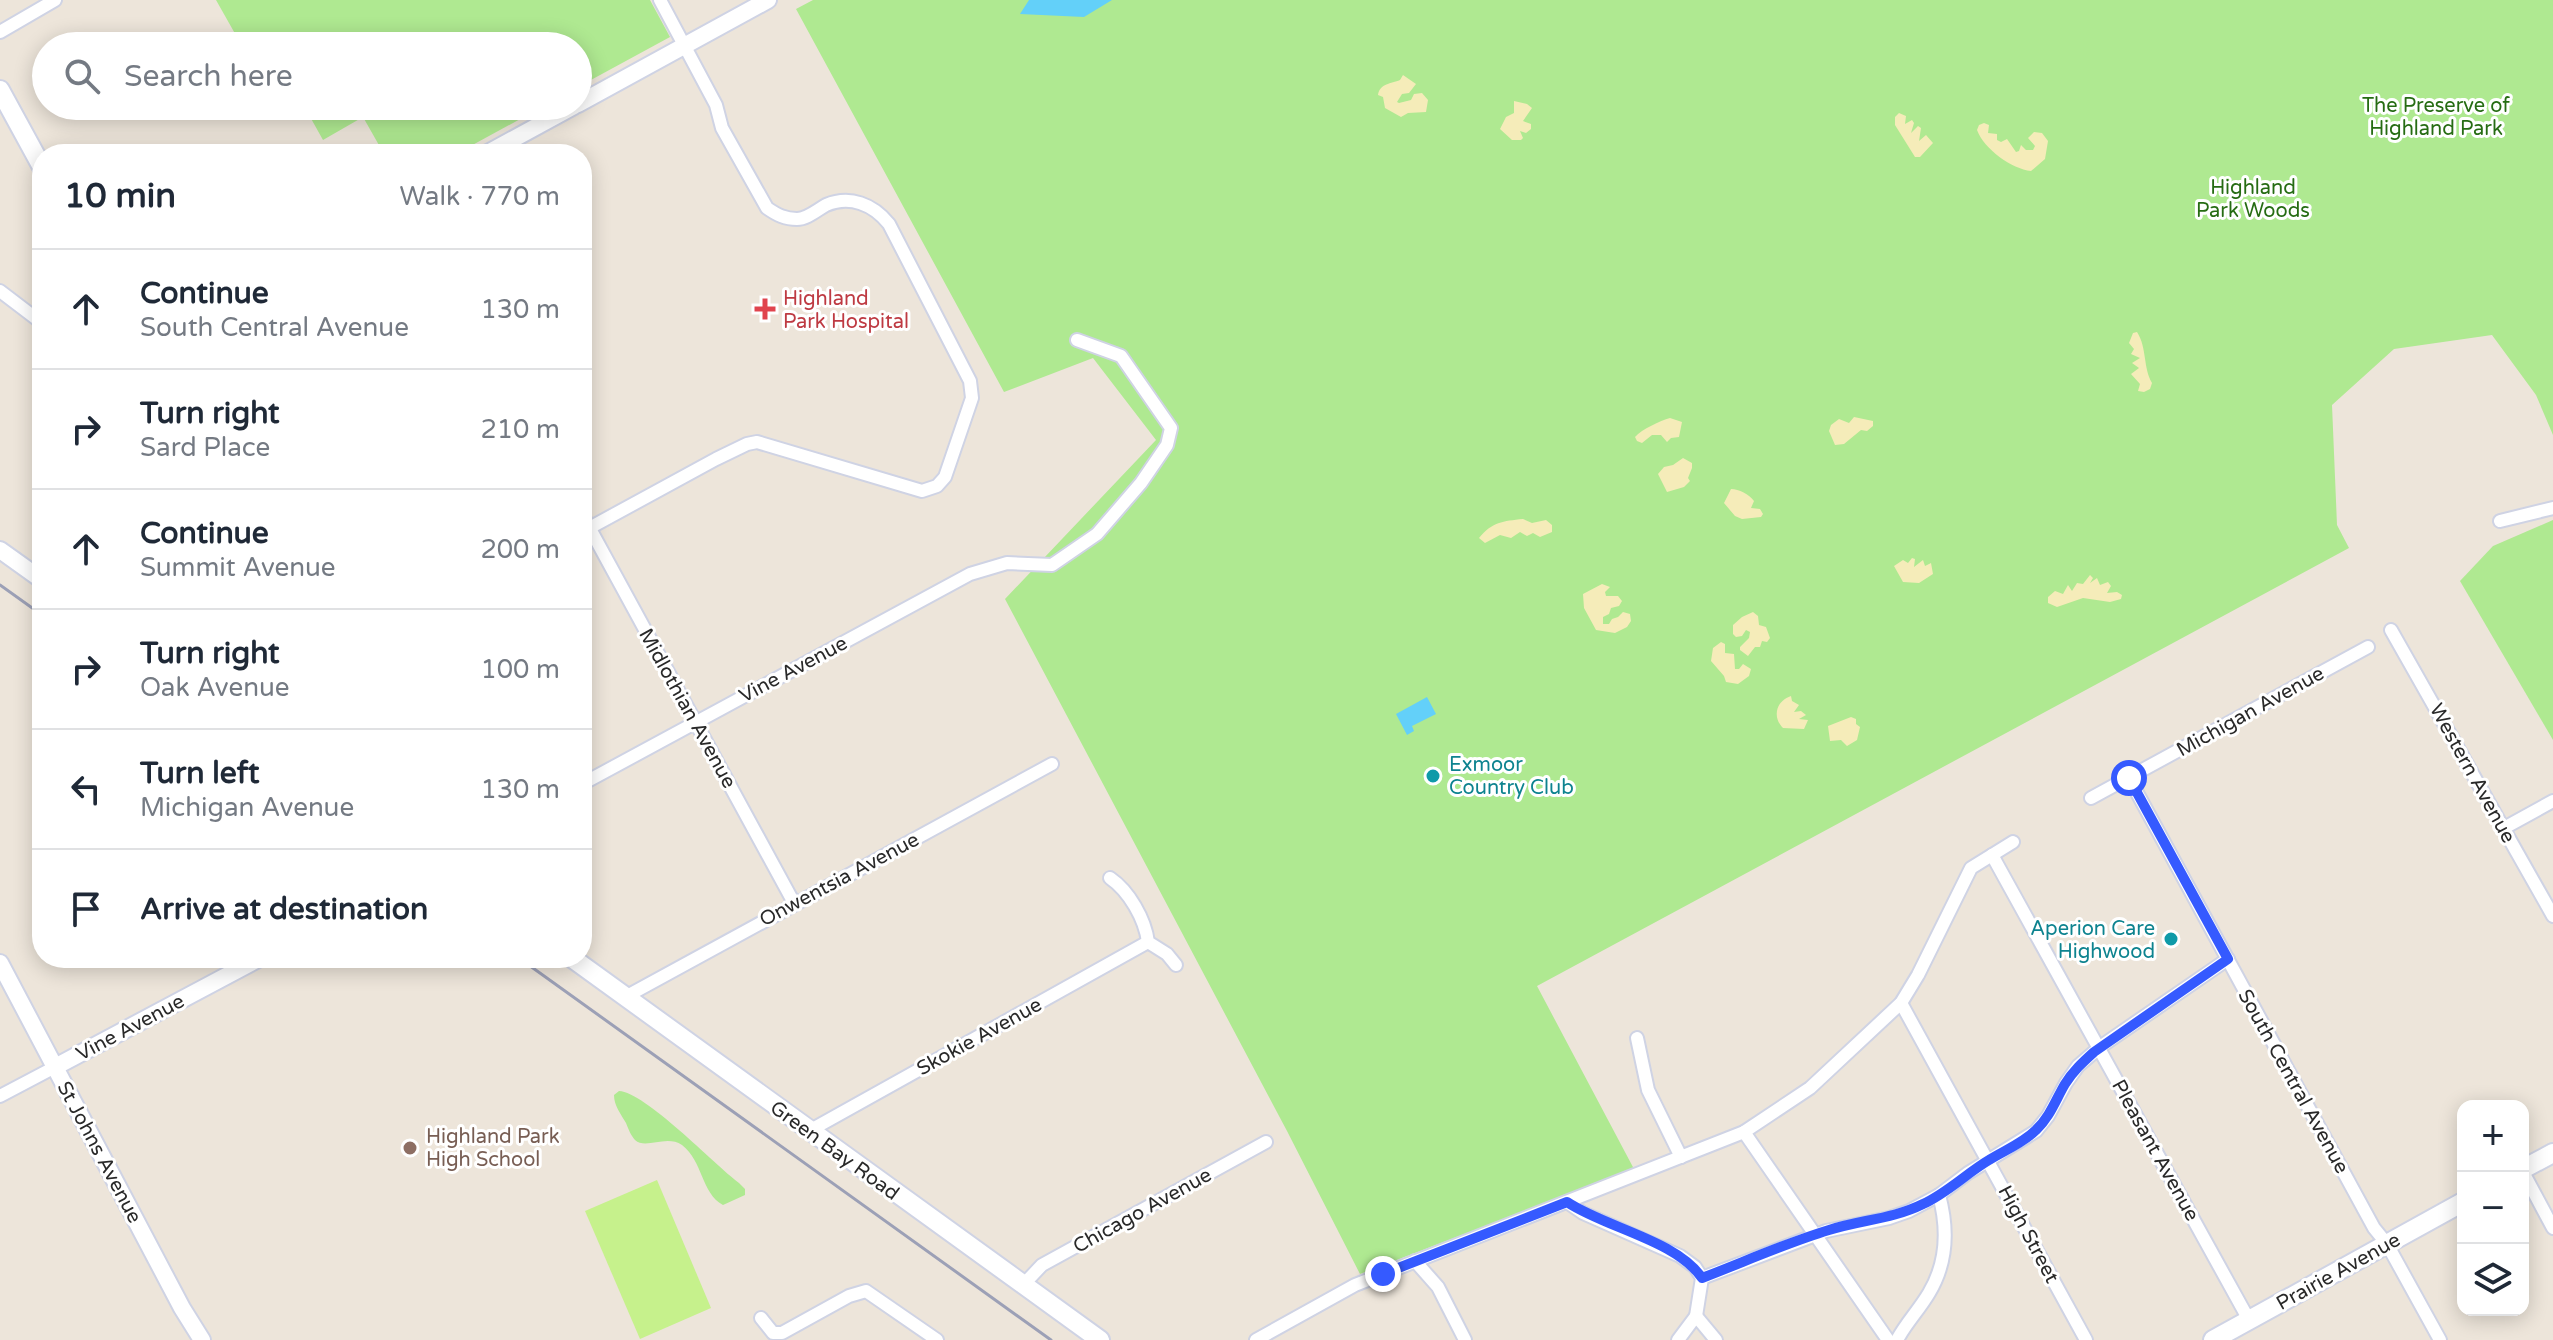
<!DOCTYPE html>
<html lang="en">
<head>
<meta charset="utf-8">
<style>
  :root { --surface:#fff; --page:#f2f2f3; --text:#1f2937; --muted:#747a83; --line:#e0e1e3 }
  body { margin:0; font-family:"Varela Round",sans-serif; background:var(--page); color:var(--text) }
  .controls { position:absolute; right:24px; bottom:24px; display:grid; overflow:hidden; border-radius:16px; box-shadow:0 4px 20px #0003 }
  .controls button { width:72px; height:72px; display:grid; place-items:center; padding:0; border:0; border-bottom:2px solid var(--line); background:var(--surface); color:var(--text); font:40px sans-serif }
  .stop { position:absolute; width:24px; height:24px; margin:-18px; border:6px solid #355aff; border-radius:50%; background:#fff }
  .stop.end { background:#355aff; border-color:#fff; box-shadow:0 2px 8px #0008 }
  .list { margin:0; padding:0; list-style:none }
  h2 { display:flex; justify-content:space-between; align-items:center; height:104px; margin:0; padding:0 32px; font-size:34px }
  h2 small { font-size:26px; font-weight:400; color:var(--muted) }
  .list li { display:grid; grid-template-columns:52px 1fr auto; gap:24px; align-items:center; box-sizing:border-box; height:120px; padding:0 32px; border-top:2px solid var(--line) }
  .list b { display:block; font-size:30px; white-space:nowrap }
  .list p { margin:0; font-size:26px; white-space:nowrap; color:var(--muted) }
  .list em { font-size:26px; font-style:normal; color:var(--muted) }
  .icon { flex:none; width:44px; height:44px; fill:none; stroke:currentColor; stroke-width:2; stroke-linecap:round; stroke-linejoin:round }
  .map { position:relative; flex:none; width:2553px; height:1340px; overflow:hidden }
  .search { position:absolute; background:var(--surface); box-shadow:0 4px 20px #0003; left:32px; top:32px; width:560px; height:88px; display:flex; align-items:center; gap:20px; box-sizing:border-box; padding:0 28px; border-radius:44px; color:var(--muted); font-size:30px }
  .panel { position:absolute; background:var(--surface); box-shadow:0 4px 20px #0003; left:32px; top:144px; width:560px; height:824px; border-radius:32px }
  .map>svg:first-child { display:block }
</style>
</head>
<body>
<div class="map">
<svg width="2553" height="1340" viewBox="0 0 2553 1340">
  <rect width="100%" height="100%" fill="#ede5da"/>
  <g fill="#afe991">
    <path d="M216,0H650L670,37L578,87V46H242Z"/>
    <path d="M813,0H2553V435L2536,395L2492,335L2394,349L2332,405L2337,525L2349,548L1537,986L1634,1169L1360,1274L1287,1131L1005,599L1156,440L1093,358L1004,392L796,9Z"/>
    <path d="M304,106H544L456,154H384L363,117L323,140Z"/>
    <path d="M2553,520V740L2460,581L2493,546Z"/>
    <path d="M619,1091C645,1092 714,1164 739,1183L745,1189V1195L723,1205C701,1193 703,1161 682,1145C666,1134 646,1150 635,1140C631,1136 628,1128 626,1123C621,1114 614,1106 614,1095Z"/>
  </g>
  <g fill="#f5ecb9">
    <path d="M1403,75L1416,84L1409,93L1402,94L1397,102L1399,103L1411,100L1414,94L1422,93L1428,100L1426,112L1408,113L1401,117L1385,108L1383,97L1378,95C1380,83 1391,84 1400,80Z"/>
    <path d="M1514,101L1527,104L1532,108L1523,121L1531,124V129L1526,133L1520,131L1523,138L1521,140H1512L1500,129L1506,117L1514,113Z"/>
    <path d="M1899,113L1906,116L1905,124L1912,120L1914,123L1911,133L1918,126L1921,128L1919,141L1926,135L1933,143L1920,157H1915L1895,125V117Z"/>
    <path d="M1984,123L1989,125L1988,133L1997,134V140L2001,142L2007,139L2016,152L2019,151L2021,145L2026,150H2033L2035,146L2028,138L2034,132L2042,133L2048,141L2045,159L2031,171C2012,169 1984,149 1977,130L1979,125Z"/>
    <path d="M2137,332C2147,347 2143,368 2152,383L2150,389L2144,392L2138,391L2140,384L2131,374L2139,368L2132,363L2140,358L2131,354L2134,349L2129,343L2133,333Z"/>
    <path d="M1854,417L1873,421V426L1867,431L1861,430L1844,444L1835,445L1829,431L1831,425L1839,419L1849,423Z"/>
    <path d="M1670,418L1682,422L1679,437L1671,438L1667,442L1661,435H1652L1642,443L1637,441L1635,437C1642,429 1660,421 1670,418Z"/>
    <path d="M1683,458L1692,463V468L1688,478L1690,481L1684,487L1667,492L1658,474L1664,467L1673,465Z"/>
    <path d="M1731,489C1739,489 1749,494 1754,501L1751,508L1760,509L1763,514L1761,517L1742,519L1735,516L1724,503Z"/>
    <path d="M1523,519L1532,523L1546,520L1552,525V532L1540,537L1533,533L1527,536L1520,532L1511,538L1500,535L1485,543L1479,538C1492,522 1503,521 1523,519Z"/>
    <path d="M1912,558L1915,559L1914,567L1923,560L1925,566L1931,563L1933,574L1919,583L1903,582L1894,566L1903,560L1908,563Z"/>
    <path d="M2090,575L2093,578L2090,583L2097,578L2100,585L2108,582L2111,586L2107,593L2117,592L2122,595L2121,599L2110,602L2083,598L2057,607L2048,603V597L2055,591L2063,594L2068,585L2072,591L2077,583L2083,584Z"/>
    <path d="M1602,584L1610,587L1605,592L1606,596H1618L1622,601L1619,606L1611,608L1609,614L1603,617V624H1609L1612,619L1618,617L1623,612L1630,614L1631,621L1627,627L1615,633L1596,630L1584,608L1583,594Z"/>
    <path d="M1753,612L1758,616L1759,625L1766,627L1770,638L1767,642L1762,641L1760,647H1755L1748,656L1740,650V647L1749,638L1750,632L1746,630L1742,636L1736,637L1733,634V625L1742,617Z"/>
    <path d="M1721,642L1725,644V653L1734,654L1735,669H1739L1743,664L1751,669L1749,676L1738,684L1726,682L1724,676L1711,661L1713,648Z"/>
    <path d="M1791,696L1792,701L1799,705L1794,712L1801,711L1806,715L1799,719L1808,720L1804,729L1783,728C1772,717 1776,701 1791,696Z"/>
    <path d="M1851,717L1856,719V724L1860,727L1857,740L1847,746L1841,740L1830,741L1828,726Z"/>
  </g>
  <path fill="#c6f18c" d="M657,1180L711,1308L640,1339L585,1211Z"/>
  <g fill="#63d0f9">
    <path d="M1029,0H1112L1084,17L1020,14Z"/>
    <path d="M1427,697L1436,714L1412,726L1414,731L1407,735L1396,714Z"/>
  </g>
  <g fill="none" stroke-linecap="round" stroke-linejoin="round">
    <g stroke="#cfd3e4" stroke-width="16">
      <g id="minor">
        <path d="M0,32L55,0"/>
        <path d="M0,291L42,323"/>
        <path d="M582,514L794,903"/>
        <path d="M2500,521L2553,508"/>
        <path d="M582,532L716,459L747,444L757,442L922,491L937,486L945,477L972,398L970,381L889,224C873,204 850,195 826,205C817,210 807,219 797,219C785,219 777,215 767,208L722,128L716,105L660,0"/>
        <path d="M2391,630L2553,916"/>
        <path d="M2129,778L2374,1228L2387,1244L2440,1340"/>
        <path d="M582,784L970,574L1007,563L1052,565L1097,534L1141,483L1167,445L1171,428L1121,356L1077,340"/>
        <path d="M2091,798L2368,647"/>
        <path d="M2504,828L2553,801"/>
        <path d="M1992,855L2249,1320"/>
        <path d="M1110,878C1129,891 1145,919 1148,942L1167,954L1176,965"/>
        <path d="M627,996L1052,764"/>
        <path d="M1901,1003L2086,1340"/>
        <path d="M1637,1038L1648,1090L1681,1157"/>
        <path d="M0,1096L55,1067"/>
        <path d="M809,1131L1148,942"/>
        <path d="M1744,1132L1888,1340"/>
        <path d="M2523,1172L2553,1228"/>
        <path d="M1567,1202L1583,1213L1680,1256L1695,1267L1702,1278L1696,1316"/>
        <path d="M1415,1261L1438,1287L1465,1340"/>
        <path d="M1702,1278L1826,1231L1889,1218L1909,1211L1939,1195L1968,1173L2036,1131L2048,1116L2066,1083L2078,1066L2100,1047L2228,959"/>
        <path d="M1023,1285L1042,1265L1266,1142"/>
        <path d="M761,1318L773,1333H782L849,1296L866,1291L937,1340"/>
        <path d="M1256,1340L1355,1285L1744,1132L1810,1088L1901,1003L1918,975L1971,868L2013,842"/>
        <path d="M1678,1340L1696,1316L1716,1340"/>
        <path d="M1897,1340C1906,1323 1919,1310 1929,1293C1947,1263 1948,1228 1939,1195"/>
      </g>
    </g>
    <g stroke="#cfd3e4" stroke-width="20">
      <g id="tertiary">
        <path d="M578,104L768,0"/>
        <path d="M486,154L574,106"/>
        <path d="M0,550L42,580"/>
        <path d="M0,963L182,1308L202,1340"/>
        <path d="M55,1067L260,958"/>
      </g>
    </g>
    <g stroke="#cfd3e4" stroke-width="22">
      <g id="secondary">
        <path d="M0,90L42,167"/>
        <path d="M572,958L1100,1340"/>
        <path d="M2523,1169L2553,1153"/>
        <path d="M2213,1340L2463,1202"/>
      </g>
    </g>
    <use href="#minor" stroke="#fff" stroke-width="12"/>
    <use href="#tertiary" stroke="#fff" stroke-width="16"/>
    <use href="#secondary" stroke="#fff" stroke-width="18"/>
    <g stroke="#9ca0b6" stroke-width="3">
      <path d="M0,585L42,615"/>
      <path d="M519,958L1051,1340"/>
    </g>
  </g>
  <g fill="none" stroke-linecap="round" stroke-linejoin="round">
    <path stroke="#355aff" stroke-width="10" d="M1383,1274L1567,1202C1606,1228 1676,1240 1702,1278C1744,1262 1786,1243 1829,1230C1860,1220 1893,1219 1923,1204C1947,1193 1967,1173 1989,1160C2005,1150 2023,1143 2036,1130C2050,1117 2056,1099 2065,1084C2073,1071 2083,1062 2094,1052L2228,959L2129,778"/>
  </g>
  <path fill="#e0444e" stroke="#fff" stroke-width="3" d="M761 297h8v8h8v8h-8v8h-8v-8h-8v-8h8z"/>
  <g fill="#0f9aa8" stroke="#fff" stroke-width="3">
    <circle cx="1433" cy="776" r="8"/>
    <circle cx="2171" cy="939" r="8"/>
  </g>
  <circle fill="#8d6e63" stroke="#fff" stroke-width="3" cx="410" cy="1148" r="8"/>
  <g text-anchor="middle" stroke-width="6" stroke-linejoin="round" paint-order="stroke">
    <g font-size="20" fill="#266c13" stroke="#fff">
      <text x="2436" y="112">The Preserve of<tspan x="2436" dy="23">Highland Park</tspan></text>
      <text x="2253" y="194">Highland<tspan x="2253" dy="23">Park Woods</tspan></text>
    </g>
    <g font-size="20" fill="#be3a42" stroke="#fff" text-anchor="start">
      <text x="783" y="305">Highland<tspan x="783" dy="23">Park Hospital</tspan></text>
    </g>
    <g font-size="20" fill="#292929" stroke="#fff">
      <text transform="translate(793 669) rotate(-28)" y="7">Vine Avenue</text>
      <text transform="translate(688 708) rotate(61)" y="7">Midlothian Avenue</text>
      <text transform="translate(2250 711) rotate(-29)" y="7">Michigan Avenue</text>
      <text transform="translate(2473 773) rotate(61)" y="7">Western Avenue</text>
      <text transform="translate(839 879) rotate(-28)" y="7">Onwentsia Avenue</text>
      <text transform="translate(130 1027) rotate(-28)" y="7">Vine Avenue</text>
      <text transform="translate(979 1036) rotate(-29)" y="7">Skokie Avenue</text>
      <text transform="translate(2294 1081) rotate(61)" y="7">South Central Avenue</text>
      <text transform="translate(835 1150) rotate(36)" y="7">Green Bay Road</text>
      <text transform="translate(2156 1150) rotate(61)" y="7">Pleasant Avenue</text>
      <text transform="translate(100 1152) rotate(62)" y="7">St Johns Avenue</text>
      <text transform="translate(1142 1210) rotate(-29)" y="7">Chicago Avenue</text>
      <text transform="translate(2029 1234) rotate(62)" y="7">High Street</text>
      <text transform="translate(2338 1271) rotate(-29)" y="7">Prairie Avenue</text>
    </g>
    <g font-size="20" fill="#0d838f" stroke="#fff" text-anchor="start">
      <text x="1449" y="771">Exmoor<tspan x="1449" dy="23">Country Club</tspan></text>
      <text x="2155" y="935" text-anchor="end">Aperion Care<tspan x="2155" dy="23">Highwood</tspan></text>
    </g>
    <g font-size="20" fill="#785e54" stroke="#fff" text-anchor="start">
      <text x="426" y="1143">Highland Park<tspan x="426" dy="23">High School</tspan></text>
    </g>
  </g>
</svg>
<div class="controls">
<button>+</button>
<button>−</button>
<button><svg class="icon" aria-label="layers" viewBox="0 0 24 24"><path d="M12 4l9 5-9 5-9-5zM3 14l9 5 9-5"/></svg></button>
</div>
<div class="stop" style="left:2129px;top:778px"></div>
<div class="stop end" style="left:1383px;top:1274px"></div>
<div class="search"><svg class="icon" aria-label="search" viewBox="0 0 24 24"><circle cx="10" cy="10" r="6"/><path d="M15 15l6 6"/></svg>Search here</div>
<section class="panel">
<h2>10 min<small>Walk · 770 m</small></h2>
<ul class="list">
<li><svg class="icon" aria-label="ahead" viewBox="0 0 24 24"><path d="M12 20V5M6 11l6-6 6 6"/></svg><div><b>Continue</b><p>South Central Avenue</p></div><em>130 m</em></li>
<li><svg class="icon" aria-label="right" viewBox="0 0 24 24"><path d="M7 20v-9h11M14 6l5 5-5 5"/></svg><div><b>Turn right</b><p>Sard Place</p></div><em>210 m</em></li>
<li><svg class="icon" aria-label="ahead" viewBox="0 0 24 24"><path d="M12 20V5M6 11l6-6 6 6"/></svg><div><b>Continue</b><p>Summit Avenue</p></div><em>200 m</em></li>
<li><svg class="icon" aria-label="right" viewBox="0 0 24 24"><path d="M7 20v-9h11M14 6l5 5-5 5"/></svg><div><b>Turn right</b><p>Oak Avenue</p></div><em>100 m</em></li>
<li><svg class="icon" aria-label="left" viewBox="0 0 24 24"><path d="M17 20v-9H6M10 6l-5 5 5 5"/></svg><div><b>Turn left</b><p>Michigan Avenue</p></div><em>130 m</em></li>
<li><svg class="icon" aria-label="arrive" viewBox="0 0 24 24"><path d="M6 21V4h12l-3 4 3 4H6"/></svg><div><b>Arrive at destination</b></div></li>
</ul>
</section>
</div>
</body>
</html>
